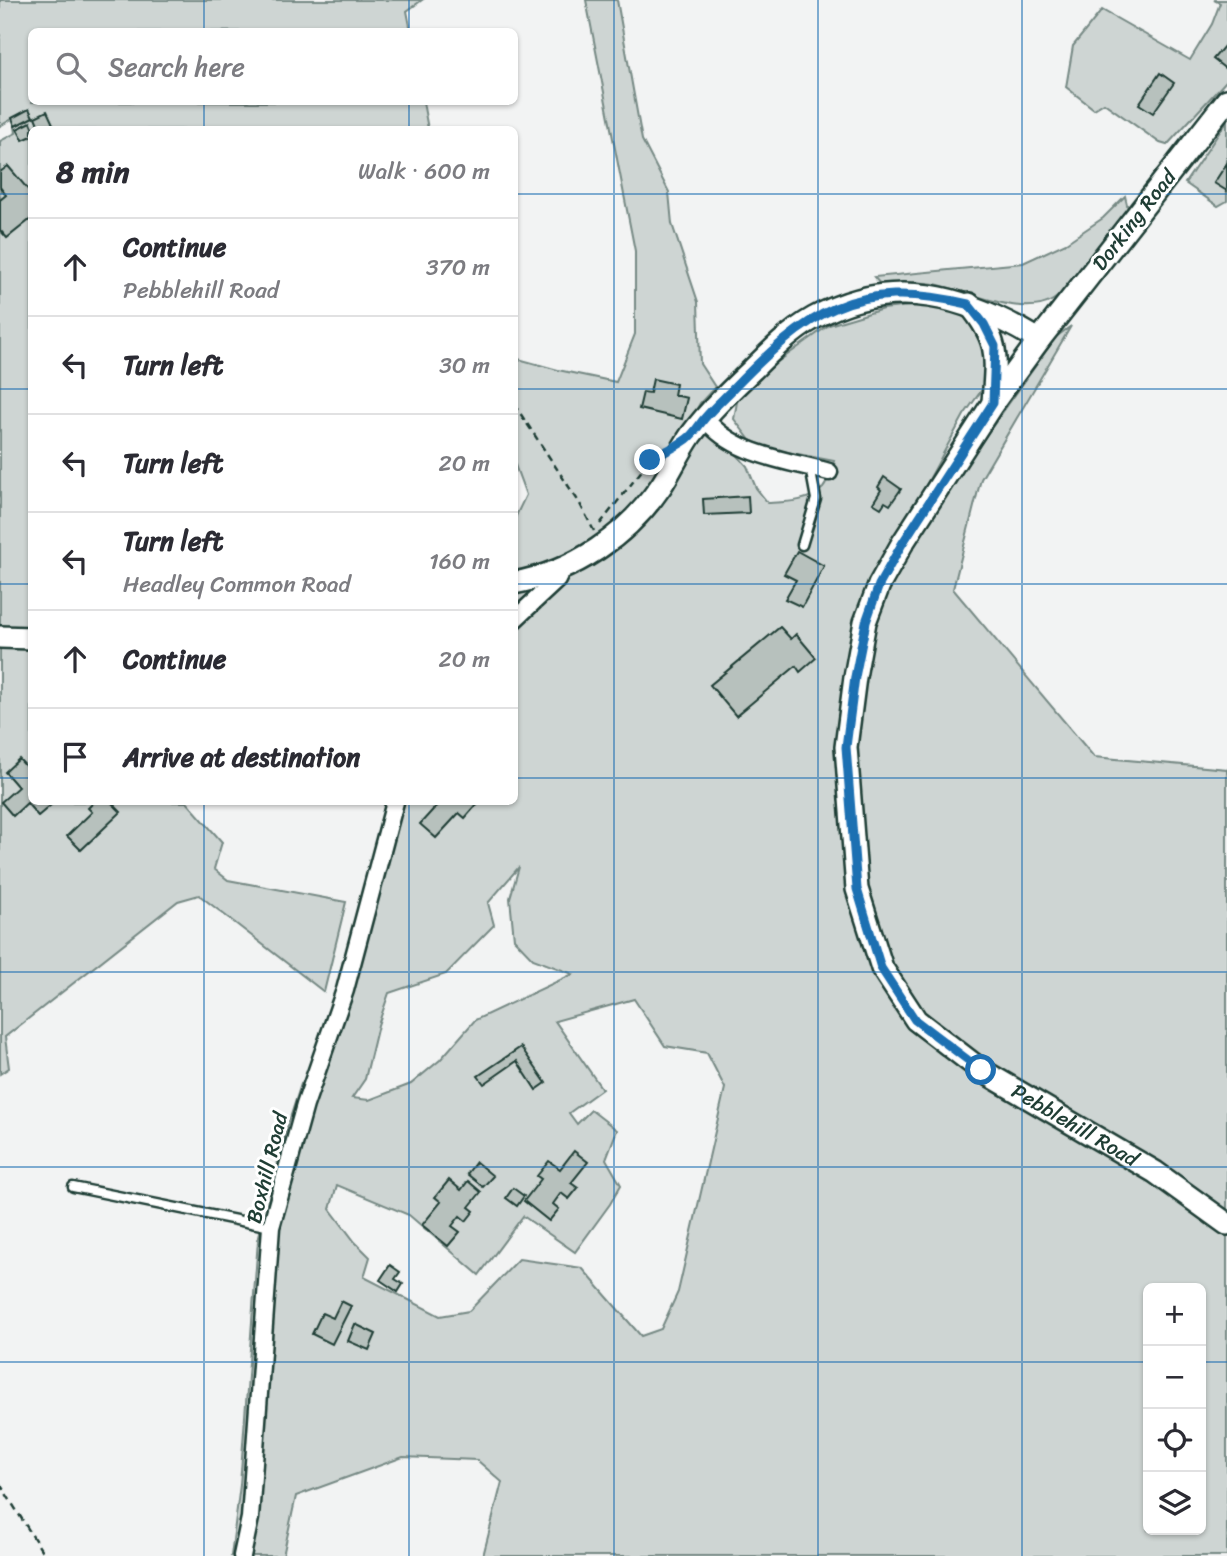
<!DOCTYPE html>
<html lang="en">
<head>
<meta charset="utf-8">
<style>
  :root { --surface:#fff; --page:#f7f7f7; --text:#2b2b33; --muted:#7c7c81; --line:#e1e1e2 }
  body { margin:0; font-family:Sriracha,sans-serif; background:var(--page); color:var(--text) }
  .controls { position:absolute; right:21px; bottom:21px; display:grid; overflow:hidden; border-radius:10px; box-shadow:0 2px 5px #0004 }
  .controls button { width:63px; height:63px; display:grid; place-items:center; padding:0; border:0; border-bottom:2px solid var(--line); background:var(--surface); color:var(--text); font:35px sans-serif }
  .stop { position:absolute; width:21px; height:21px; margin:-16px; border:5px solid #1f6fb2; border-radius:50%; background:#fff }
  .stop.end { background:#1f6fb2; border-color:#fff; box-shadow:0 2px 7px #0008 }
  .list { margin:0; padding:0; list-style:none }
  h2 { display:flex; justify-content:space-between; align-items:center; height:91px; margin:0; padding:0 28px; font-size:30px }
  h2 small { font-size:23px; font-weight:400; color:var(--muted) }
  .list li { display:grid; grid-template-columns:46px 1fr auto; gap:21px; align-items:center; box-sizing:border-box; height:98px; padding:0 28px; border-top:2px solid var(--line) }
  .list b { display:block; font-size:26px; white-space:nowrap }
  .list p { margin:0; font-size:23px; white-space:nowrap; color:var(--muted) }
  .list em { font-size:23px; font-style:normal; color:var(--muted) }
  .icon { flex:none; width:38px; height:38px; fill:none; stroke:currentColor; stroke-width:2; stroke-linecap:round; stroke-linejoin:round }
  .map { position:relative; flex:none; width:1227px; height:1556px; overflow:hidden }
  .search { position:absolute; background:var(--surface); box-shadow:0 2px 5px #0004; left:28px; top:28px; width:490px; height:77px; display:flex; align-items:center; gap:18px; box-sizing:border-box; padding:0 24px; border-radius:10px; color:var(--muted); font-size:26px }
  .panel { position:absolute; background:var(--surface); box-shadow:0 2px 5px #0004; left:28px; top:126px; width:490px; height:679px; border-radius:10px }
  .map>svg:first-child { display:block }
</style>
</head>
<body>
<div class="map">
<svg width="1227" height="1556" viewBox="0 0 1227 1556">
  <rect width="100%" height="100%" fill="#f2f3f3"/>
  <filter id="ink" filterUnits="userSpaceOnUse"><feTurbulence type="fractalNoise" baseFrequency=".0143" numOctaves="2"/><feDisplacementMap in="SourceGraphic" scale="14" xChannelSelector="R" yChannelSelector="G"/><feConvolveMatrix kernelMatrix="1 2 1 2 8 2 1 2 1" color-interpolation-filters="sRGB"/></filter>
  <g filter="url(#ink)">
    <g fill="#ced5d3" stroke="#768984" stroke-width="2" fill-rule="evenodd">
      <path d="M0,0H422L407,11L411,31L32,32V102H423L428,129L32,130V802H187L222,842L214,869L228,880L346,902L324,992L199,895L178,901L5,1037L9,1068L0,1074V141L16,133L15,126L33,117L29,109L0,126Z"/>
      <path d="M586,0H617L642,140L669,192L672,224L698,302L700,364L715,387L700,403L689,423L717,432L747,466L756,488L768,503C786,502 810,502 823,488C829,481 831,469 834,461L772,449L750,440L734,419L738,396L772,366L829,325L883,309L919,305L949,309L971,321L984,340L986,384L964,415L867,594L872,622L908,545L1056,337L1071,326L981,479L953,589L1094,757L1227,769V1556H483L502,1482L477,1460L403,1457L296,1496L283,1556H231L240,1485L258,1240L284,1137L301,1084L316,1087L403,802H514V520L526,495L515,465V358L558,370L616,382L635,334V251ZM519,867L510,898L514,939L533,959L573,974L475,1020L440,1060L411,1084L369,1100L352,1098L365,1079L378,1025L389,993L446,974L494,925L488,903ZM634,999L665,1046L707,1053L725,1088L678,1292L661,1329L641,1336L582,1268L519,1259L469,1311L440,1316L364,1277L370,1257L355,1242L330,1209L337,1185L409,1215L479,1275L523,1216L575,1252L610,1204L621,1185L606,1159L617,1130L591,1110L577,1124L569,1113L602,1089L555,1021ZM1148,1288H1201V1530H1148Z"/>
      <path d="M1214,0H1227V80L1167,145L1160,143L1104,103L1094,109L1066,87L1073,46L1102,10L1190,60L1212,24L1220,3Z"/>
      <path d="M1227,121V201L1218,206L1185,183Z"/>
      <path d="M1125,196L1128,209C1110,231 1075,286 1053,300C1022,319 968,290 934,284C917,280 897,284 880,284L874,277L1023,263L1066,243L1103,218Z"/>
    </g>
    <g fill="#b7c1bd" stroke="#1f3d34" stroke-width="2">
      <path d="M1225,45L1227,46V70L1213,59Z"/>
      <path d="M1160,73L1174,83L1153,113L1139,104Z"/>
      <path d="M29,109L33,117L15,126L12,118Z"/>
      <path d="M47,111L53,124L40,129L35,117Z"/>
      <path d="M31,122L34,130H32V136L23,140L17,129Z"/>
      <path d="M1227,163V191L1214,183Z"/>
      <path d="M8,166L32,194V218L7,238L0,230V200L6,195L0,187V172Z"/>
      <path d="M653,379L676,384L674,395L687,398L682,419L639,409L643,392L650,393Z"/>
      <path d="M884,477L901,489L890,505L885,502L881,508L873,503L881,490L878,487Z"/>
      <path d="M748,496L749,513L704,515L703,499Z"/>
      <path d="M797,551L824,566L802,607L785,599L796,580L784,574Z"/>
      <path d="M780,627L791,639L796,634L816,658L800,672L796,666L736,716L710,685Z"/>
      <path d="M19,759L32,773V802H48L51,805L38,816L27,803L13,816L1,802L18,787L5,772Z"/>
      <path d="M94,802H111L121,812L81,850L67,836L92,812L88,808Z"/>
      <path d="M440,802H479L465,818L459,813L436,838L420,824Z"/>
      <path d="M521,1047L546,1083L536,1090L517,1061L484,1084L478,1076Z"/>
      <path d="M574,1151L588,1162L571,1183L578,1188L569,1199L561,1193L553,1204L559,1209L549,1221L524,1201L541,1179L537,1176L549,1161L560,1169Z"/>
      <path d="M476,1162L493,1176L483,1187L467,1174Z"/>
      <path d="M449,1180L461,1190L468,1181L481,1192L469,1207L474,1211L466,1221L460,1216L452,1226L460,1232L448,1246L422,1225L441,1202L435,1197Z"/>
      <path d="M513,1188L524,1196L517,1206L506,1198Z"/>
      <path d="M390,1265L400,1272L395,1279L403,1284L398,1292L380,1280Z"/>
      <path d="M341,1301L351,1306L332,1344L312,1334L322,1313L333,1318Z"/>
      <path d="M355,1324L376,1334L369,1350L348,1341Z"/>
    </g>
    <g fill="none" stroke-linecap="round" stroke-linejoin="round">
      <g stroke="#1f3d34" stroke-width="13">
        <g id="lane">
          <path d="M802,545L816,499L810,467"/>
          <path d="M73,1187L271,1227"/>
        </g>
      </g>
      <g stroke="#1f3d34" stroke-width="21">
        <g id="street">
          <path d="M705,418C732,455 787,460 829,472"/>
          <path d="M514,620L557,580L562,570"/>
          <path d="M242,1556L250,1518L271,1227L305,1105L345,990L395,802"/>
        </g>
      </g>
      <g stroke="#1f3d34" stroke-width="26">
        <g id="secondary">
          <path id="s1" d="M1227,100L1039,340L993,403L902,544L879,585L865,622L855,677L846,747L857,889L882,968L916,1020L981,1070L1155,1172L1227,1224"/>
          <path d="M969,304C1001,343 996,356 993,403"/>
          <path d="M514,583C574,572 627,536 661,486C672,469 680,451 691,435C709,411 731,390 753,369C771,351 791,331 814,318C894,274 966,296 1039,340"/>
          <path d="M0,637L32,638"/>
        </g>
      </g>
      <g stroke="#1f3d34" stroke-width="2.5" stroke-dasharray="7 5" stroke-linecap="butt">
        <path d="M514,404L579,502L594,531"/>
        <path d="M600,524L650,460L659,455"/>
        <path d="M0,1484L45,1556"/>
      </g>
      <use href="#lane" stroke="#fff" stroke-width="8"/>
      <use href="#street" stroke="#fff" stroke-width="16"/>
      <use href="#secondary" stroke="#fff" stroke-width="21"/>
    </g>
  </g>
  <g fill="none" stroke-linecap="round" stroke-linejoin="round" filter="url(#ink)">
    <path stroke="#1f6fb2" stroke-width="9" d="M650,460C662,453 676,447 687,439C694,434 699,425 704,419C712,409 721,401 730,392C807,312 855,277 968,304L984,324L995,346L993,403L902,544L879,585L866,622L855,677L846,747L857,889L881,968L915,1020L981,1070"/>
  </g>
  <path fill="none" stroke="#1f6fb2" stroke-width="2" stroke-opacity="0.55" d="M204,0V32M409,0V32M614,0V1556M818,0V1556M1022,0V1556M204,102V130M409,102V130M0,194H32M514,194H1227M0,389H32M514,389H1227M0,584H32M514,584H1227M0,778H32M514,778H1227M204,802V1556M409,802V1556M0,972H1227M0,1167H1227M0,1362H1148M1201,1362H1227"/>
  <g text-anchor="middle" stroke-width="6" stroke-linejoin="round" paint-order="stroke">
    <g font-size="21" fill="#1f3d34" stroke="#fff">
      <text transform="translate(1134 220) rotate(-52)" y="7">Dorking Road</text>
      <text dy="7" stroke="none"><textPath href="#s1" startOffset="1242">Pebblehill Road</textPath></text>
      <text transform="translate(267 1168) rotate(-76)" y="7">Boxhill Road</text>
    </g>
  </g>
</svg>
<div class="controls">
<button>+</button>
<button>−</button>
<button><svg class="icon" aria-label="locate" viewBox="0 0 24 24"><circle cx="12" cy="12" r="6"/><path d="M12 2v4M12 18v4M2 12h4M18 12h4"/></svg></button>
<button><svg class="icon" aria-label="layers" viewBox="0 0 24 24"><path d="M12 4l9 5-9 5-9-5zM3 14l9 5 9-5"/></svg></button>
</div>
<div class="stop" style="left:981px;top:1070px"></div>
<div class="stop end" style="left:650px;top:460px"></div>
<div class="search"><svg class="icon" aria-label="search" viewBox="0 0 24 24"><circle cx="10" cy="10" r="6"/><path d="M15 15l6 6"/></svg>Search here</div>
<section class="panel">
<h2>8 min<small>Walk · 600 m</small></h2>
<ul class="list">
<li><svg class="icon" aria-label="ahead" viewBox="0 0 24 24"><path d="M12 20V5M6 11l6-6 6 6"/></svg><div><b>Continue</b><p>Pebblehill Road</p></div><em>370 m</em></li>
<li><svg class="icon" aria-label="left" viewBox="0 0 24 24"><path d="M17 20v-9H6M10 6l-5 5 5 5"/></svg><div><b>Turn left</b></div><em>30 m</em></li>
<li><svg class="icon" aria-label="left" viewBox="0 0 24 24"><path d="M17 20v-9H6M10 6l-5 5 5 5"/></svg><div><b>Turn left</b></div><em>20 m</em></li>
<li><svg class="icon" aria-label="left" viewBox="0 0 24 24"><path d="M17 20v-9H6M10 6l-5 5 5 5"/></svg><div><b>Turn left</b><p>Headley Common Road</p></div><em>160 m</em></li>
<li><svg class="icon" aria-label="ahead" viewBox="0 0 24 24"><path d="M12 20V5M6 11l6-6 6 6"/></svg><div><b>Continue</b></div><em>20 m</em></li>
<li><svg class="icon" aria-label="arrive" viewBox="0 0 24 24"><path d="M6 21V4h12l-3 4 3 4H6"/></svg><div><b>Arrive at destination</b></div></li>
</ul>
</section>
</div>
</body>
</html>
